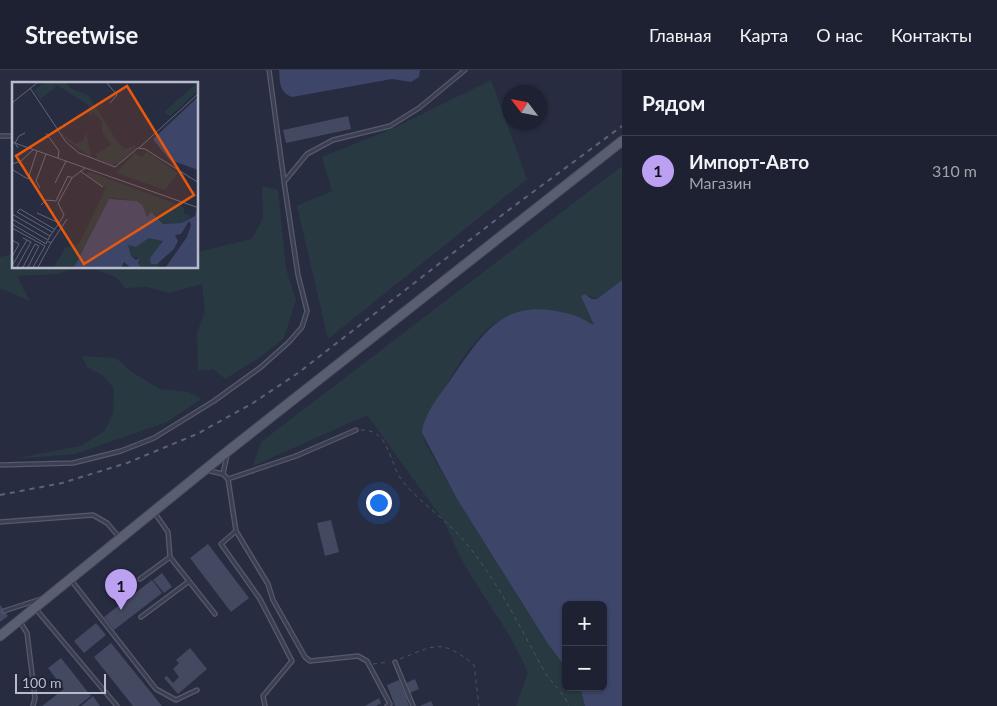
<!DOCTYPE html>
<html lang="ru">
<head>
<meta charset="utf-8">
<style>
  :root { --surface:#1d2131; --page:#2a2e3d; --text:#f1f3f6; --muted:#a0a3ab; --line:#3b3e4d; --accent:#bca0f2 }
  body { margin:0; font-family:Lato,sans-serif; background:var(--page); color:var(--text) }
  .controls { position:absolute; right:15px; bottom:15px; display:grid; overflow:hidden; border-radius:8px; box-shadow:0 1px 4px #0004 }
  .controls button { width:45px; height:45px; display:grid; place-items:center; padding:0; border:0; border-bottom:1px solid var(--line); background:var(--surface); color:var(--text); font:25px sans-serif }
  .compass { position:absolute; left:502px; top:15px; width:45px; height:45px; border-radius:50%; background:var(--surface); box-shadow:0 1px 4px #0004; rotate:302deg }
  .scale { position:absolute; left:15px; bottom:12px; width:91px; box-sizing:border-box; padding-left:5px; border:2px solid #b8bbcb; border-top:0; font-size:14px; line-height:18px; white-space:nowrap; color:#b8bbcb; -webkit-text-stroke:4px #202436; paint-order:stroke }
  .you { position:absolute; left:378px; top:432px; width:18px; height:18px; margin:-12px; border:4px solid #fff; border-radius:50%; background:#1a73e8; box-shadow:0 0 0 8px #1a73e833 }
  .badge { display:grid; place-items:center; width:32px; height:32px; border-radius:50%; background:var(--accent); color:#111; font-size:16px; font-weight:700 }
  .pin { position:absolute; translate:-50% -41px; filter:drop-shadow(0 1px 2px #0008) }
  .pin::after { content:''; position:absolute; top:26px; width:18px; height:15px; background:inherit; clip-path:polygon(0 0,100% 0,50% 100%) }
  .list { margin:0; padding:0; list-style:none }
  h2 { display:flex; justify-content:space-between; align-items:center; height:65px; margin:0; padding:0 20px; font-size:21px }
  h2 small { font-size:16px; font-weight:400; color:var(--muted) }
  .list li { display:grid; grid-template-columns:32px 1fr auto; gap:15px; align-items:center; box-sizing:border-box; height:70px; padding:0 20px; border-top:1px solid var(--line) }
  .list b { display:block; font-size:19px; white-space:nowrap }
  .list p { margin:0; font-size:16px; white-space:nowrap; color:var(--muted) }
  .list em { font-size:16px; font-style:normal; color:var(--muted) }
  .map { position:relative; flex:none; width:622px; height:636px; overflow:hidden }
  header { display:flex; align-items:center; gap:30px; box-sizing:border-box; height:70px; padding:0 25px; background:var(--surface); border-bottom:1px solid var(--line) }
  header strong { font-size:24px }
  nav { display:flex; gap:28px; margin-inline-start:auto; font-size:18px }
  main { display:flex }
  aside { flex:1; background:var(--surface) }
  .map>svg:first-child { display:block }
</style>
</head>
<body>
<header>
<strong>Streetwise</strong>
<nav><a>Главная</a><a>Карта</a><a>О нас</a><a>Контакты</a></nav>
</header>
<main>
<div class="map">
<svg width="622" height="636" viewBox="0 0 622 636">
  <rect width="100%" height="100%" fill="#272c41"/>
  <g fill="#293942">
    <path d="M491,10L527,109L328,269L297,136L332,121L322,87L394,58Z"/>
    <path d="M622,96V210L597,229L587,225L589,245L595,254C581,252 572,242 555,243C543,243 507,247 498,252C469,267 436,333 422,362L425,372L457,429L548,574L566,598V617H580L585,636H516L528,603C522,590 516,577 509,565C487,529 460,494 446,454L367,345L253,396L261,372Z"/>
    <path d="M262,116L278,120L286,199L296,230L284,268L259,288L225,309L213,299L198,301L197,262L205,242L202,214L170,223L146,217L125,218L117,208L92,198H198V182L252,169L263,148Z"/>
    <path d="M14,184V198H74L58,204L17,206L30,231L0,218V187Z"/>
    <path d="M82,286L116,288L130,301L160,319L188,322L201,329L167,352L75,384L12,389L80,376L105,361L113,343L114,319L104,306L87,297Z"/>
  </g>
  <g fill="#3d4569">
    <path d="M279,0H420L419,7L411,12L392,9L292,27C279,22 280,12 279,0Z"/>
    <path d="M622,210V636H585L580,617H603V535H566V598L548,574L457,429L422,363C424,342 442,323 453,306C487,257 507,226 573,245C581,247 587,252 594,255L581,226L585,224L592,229H597Z"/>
  </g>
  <g fill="#434961">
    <path d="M348,46L351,59L286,73L283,60Z"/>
    <path d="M331,450L339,482L325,486L317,453Z"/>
    <path d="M208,474L249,528L231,542L190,488Z"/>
    <path d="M162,503L172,517L164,523L153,510Z"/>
    <path d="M152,510L162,523L114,560L104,547Z"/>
    <path d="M0,535L8,546L0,552Z"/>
    <path d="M96,553L106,565L84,583L74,571Z"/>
    <path d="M111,573L162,636H133L94,587Z"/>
    <path d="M190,578L207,599L178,624L164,608L167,606L173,613L179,607L173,599L179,593L176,590Z"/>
    <path d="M61,588L91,626L78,636H42L64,619L48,598Z"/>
    <path d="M415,609L419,619L410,623L406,613Z"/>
    <path d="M399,610L406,626L409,636H395L387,615Z"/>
    <path d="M93,626L100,636H81Z"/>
    <path d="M379,628L381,633L376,636H365Z"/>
    <path d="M431,631L433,636H420Z"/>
  </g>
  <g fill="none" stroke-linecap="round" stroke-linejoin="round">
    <g stroke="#565a6b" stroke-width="5.5">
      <g id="service">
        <path d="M269,0L284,111"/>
        <path d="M0,66H14"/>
        <path d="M0,395L73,393L121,381L154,368L214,331L261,297L289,272L302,257L307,241L298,205L284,112L307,84L333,70L390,56L419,38L465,0"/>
        <path d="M206,400L223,404L228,409L236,461L268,514L273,530L305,587L310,591L358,586L367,591L390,634L387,636"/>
        <path d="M223,404L227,385"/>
        <path d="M228,409L296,386L356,360"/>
        <path d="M154,442L168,462L170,487L215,544"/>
        <path d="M0,452L93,445L107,453L120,468"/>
        <path d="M236,461L221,474L260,529L292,591L263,626L265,636"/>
        <path d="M140,509L170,487"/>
        <path d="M71,510L156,619L176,630L197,620"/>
        <path d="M35,538L117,636"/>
        <path d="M4,541L41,529"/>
        <path d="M141,547L188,512"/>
        <path d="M19,550L27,563L35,628L33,636"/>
        <path d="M395,592L413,636"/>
      </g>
    </g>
    <g stroke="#45485a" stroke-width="11">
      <path id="primary" d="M0,566L228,381L622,71"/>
    </g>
    <g stroke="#47565f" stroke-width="1" stroke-dasharray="4 4" stroke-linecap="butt">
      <path d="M361,360C390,359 389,394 403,412C419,431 441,446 458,464C495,505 517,552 543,599C551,614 562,619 569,636"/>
      <path d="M400,589C437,574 442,569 474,595L479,636"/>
      <path d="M373,594L389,592"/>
    </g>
    <use href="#service" stroke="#3b3f51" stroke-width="3"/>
    <use href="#primary" stroke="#595e71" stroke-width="9"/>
    <path stroke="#5d6278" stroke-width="2" stroke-dasharray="5 5" stroke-linecap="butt" d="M0,425L62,413L127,393L197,364L253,333L298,303L506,142L622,56"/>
  </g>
  <g transform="translate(12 12)">
    <rect width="186" height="186" fill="#272c41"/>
    <path d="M35,0H54L58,6L77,14L106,61L113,67L123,63L124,66L107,81L99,83L85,77L84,72L99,63L90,50V40L81,30L78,35L76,23L42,1L44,5L28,17L22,8ZM186,0V9L158,34L152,30ZM48,49L63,62L71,59L74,50L79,75L56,59ZM135,70L166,91L153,108L104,91L123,71L130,75ZM78,90L172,125V131L179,134L169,141L151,142L139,130L135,135L131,124L125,119L101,116L96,119L61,186L41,187L53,166L67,162L94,106L73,92ZM137,156L150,158L146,169L138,177L141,182L149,180L145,186H129L126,181L128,177L119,174L116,163L124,165Z" fill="#293942"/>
    <path d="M186,15L187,88H186L158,78L141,57ZM97,117L125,119L131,124L135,135L139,130L151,142L169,141L183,134L186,118V186H153L175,155L179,143L177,139L169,152L163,153L166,159L162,167L145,182H139L138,176L151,159L137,156L124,165L116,163L119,174L124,178L128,176L126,181L129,186H119L112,180L109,186L61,187Z" fill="#3d4569"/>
    <path fill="none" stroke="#616578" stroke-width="1" d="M94,0L105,13L98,21M18,6L54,60L67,71L103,85L126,66L133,67L187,101M0,21L26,0M34,51L47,69L46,76M0,60L187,126M6,66L3,61L7,54L13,51M127,66L186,12M0,82L9,79L21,68M1,88L16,97L25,69M68,89L91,105M43,101L54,79M28,106L24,99L34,72M29,123L34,118L44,119L56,94L60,96L73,86M25,131L47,141L52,133L46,121L60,96M0,132L38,154L47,141M0,137L36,158L38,154M0,142L34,162L35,159L39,161L25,187M0,146L33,164L20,187M40,150L5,130L8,127L42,147M0,158L7,162L0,175M39,161L55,137M0,184L15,158M4,187L19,160L11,156M10,187L23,162L27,164L15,187"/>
    <path fill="#e8590c" fill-opacity="0.15" stroke="#e8590c" stroke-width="2.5" d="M115,4L182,113L72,182L4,74Z"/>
    <rect width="186" height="186" fill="none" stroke="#b8bbcb" stroke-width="2.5"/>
  </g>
</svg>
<div class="controls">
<button>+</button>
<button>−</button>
</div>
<svg class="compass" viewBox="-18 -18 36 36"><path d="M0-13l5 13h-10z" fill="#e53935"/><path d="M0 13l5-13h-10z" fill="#a0a3ab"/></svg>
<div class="scale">100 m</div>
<div class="you"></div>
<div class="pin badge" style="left:121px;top:540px">1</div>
</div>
<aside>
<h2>Рядом<small></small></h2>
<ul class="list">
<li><span class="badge">1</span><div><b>Импорт-Авто</b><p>Магазин</p></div><em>310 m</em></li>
</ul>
</aside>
</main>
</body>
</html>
